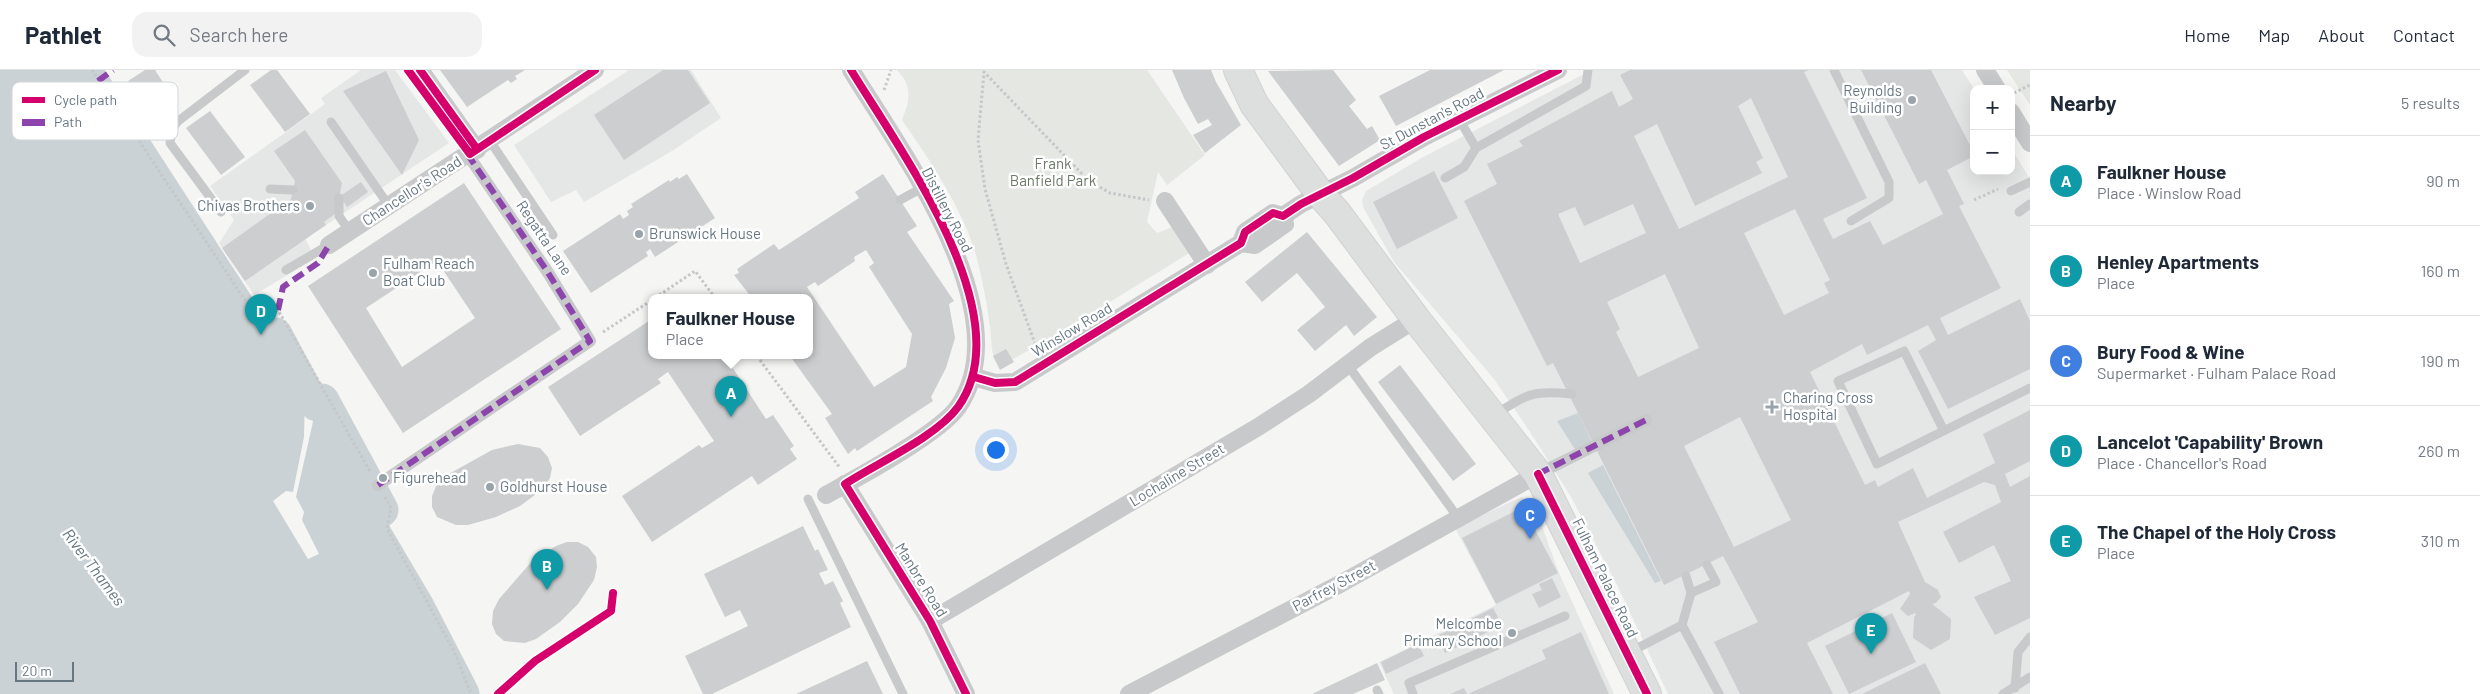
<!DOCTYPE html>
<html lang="en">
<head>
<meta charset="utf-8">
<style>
  :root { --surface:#fff; --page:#f2f2f3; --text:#1f2937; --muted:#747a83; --line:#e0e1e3; --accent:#56606b }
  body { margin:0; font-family:Barlow,sans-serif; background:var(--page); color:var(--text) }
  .controls { position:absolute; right:15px; top:15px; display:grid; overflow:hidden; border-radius:10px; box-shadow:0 5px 20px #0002 }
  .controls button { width:45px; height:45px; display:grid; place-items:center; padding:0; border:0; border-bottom:1px solid var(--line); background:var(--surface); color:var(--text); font:25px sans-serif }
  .scale { position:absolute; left:15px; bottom:12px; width:59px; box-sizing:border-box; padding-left:5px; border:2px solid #677782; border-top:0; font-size:14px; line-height:18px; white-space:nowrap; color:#677782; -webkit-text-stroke:4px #fff; paint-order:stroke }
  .you { position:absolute; left:995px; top:379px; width:18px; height:18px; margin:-12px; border:4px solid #fff; border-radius:50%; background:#1a73e8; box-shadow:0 0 0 8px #1a73e833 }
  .badge { display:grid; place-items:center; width:32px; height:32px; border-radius:50%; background:var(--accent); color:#fff; font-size:16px; font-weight:700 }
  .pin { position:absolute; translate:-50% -41px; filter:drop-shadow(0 1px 2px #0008) }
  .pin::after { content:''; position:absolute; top:26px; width:18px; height:15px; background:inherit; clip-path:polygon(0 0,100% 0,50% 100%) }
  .popup { position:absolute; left:648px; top:224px; width:165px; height:65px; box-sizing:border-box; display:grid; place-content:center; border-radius:10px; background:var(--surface); filter:drop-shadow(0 1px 4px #0005); font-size:16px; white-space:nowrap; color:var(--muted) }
  .popup b { font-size:19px; color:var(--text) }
  .popup::after { content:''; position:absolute; left:50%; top:100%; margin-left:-10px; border:10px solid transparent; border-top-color:var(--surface) }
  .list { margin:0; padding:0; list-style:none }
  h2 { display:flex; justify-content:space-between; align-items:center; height:65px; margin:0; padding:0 20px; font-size:21px }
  h2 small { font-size:16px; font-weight:400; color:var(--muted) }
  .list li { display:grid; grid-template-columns:32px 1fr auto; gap:15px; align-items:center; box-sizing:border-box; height:90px; padding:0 20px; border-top:1px solid var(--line) }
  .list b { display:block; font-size:19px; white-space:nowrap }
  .list p { margin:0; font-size:16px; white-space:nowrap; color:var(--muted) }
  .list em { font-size:16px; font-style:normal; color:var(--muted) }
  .icon { flex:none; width:28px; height:28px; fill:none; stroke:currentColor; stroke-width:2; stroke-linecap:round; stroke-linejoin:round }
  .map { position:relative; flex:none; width:2030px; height:624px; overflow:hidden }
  header { display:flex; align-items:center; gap:30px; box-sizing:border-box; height:70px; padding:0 25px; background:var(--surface); border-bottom:1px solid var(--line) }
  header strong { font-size:24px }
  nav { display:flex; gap:28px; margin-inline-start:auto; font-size:18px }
  .search { width:350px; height:45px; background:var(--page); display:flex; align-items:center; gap:12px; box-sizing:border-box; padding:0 18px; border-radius:15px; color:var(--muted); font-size:19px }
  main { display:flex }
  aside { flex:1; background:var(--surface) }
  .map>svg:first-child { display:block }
</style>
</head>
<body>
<header>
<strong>Pathlet</strong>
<div class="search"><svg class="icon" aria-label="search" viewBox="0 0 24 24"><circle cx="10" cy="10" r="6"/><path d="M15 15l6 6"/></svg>Search here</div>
<nav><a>Home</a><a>Map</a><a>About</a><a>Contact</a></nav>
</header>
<main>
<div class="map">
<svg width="2030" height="624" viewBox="0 0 2030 624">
  <rect width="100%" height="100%" fill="#f5f5f4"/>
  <g fill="#e5e7e7">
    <path d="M361,0H395L449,73L305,169L316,188L254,225L219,173L234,150L210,116L325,34L321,28Z"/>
    <path d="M629,0H691L721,48L672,81L584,132L576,120L551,132L514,75Z"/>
    <path d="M1592,0H1962L1974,19V101H2011V78L2030,109V624H1668L1619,519L1571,427L1532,365L1494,309L1394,192L1363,137L1362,130L1366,121L1425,86Z"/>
    <path d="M1521,427L1534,434L1559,503L1614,624H1394L1379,592L1496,535L1455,458Z"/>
  </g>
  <g fill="#e4e7e2">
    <path d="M897,0H1147L1205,85L1167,115L1158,102L1147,152L1157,163L1175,156L1191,182L1055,266L999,297C990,285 992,271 990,257C987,233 982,208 976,185C963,139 929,89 902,50C910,29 913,17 897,0Z"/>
    <path d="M2007,0H2030V35Z"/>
  </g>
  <g fill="#cbd2d5">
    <path d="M0,0H84L261,273L275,265L305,321L317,334L322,331L381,440L365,450L417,537L462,624H0Z"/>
    <path d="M1578,343L1593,374L1576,381L1557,351Z"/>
    <path d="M1603,395L1661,511L1655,513L1588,403Z"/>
  </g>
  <path fill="#f5f5f4" d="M305,321L317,334L296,427L304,442L302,450L319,484L308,489L273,431L286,421L293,422L304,367Z"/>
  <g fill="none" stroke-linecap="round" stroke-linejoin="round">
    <path stroke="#cbd2d5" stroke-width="35" d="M84,0L261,273L275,265L305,321L317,334L322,331L381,440L365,449L417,537L462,624"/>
  </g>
  <g fill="#cccecf" fill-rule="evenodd">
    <path d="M145,0H155L177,34L153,49L128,11Z"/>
    <path d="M271,0H277L310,44L285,62L250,15Z"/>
    <path d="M440,0H525L515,6L517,9L511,13L508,10L467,37Z"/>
    <path d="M663,0H688L710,33L624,90L594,45Z"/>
    <path d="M1172,0H1211L1216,12L1241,55L1205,83L1193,65L1212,55L1208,49L1198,54L1184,28Z"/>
    <path d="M1333,0L1356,30L1349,36L1367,59L1372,56L1380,70L1339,96L1268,1Z"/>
    <path d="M1430,0H1504L1396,56L1379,26Z"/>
    <path d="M1630,0H1809L1804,2L1867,128L1823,149L1833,169L1870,151L1883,175L1943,144L1926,110L1919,114L1861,0H1931L1974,83V86L1947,100L1964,134L1959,136L2001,218L1940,248L1948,265L2020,229L2030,251V299L1948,339L1918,281L1936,270L1928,255L1867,285L1862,274L1810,302L1865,415L1875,410L1878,417L1913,398L1927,428L1995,393L1983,364L2030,340V391L2005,404L2010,417L2030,406V548L1995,565L1974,527L2011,511L1994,475L1959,493L1943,462L2001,432L1995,415L1984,412L1898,452L1925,512L1938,520L1941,527L1936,533L1932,534L1951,549L1950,569L1931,580L1913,568L1914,547L1916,545L1915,543L1908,546L1900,539L1910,524L1909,521L1807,573L1833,624H1740L1714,572L1758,552L1723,486L1664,515L1553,293L1547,296L1464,131L1497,114L1487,94L1523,76L1519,71L1612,21L1619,37L1633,29L1620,5ZM1751,28L1788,107L1679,159L1634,66L1657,54L1695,136L1762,103L1756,92L1763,88L1738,36ZM1633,134L1646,163L1580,193L1558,144L1575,137L1584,156ZM1795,139L1830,210L1824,213L1829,223L1784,245L1744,163ZM1665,204L1699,278L1638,307L1616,262L1620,259L1607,232ZM1740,347L1791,450L1734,477L1684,376Z"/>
    <path d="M386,1L419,70L402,105L343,21Z"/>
    <path d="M210,41L245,87L221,105L186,58Z"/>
    <path d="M305,60L342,113L336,143L324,152L326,155L245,211L222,178L291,129L295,111L274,81Z"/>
    <path d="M1434,101L1458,148L1397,179L1373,132Z"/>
    <path d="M687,104L715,148L655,187L650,179L646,182L648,186L591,223L563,181L620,144L623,149L629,145L627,141L633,137L631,134L669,110L670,112L677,107L679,109Z"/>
    <path d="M883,104L917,156L907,162L954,231L949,234L955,268L946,298L931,327L933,331L857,381L855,378L848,384L825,348L832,344L790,286H810V228H752L734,205L739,203L737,199L774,174L779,180L859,128L855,122ZM866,180L874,193L869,197L912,264L906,297L874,317L807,217L815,212L818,216L855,191L854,187Z"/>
    <path d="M361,112L368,122L347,137L340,126Z"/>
    <path d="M464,113L561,259L403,363L308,216ZM437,191L475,248L402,297L366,238Z"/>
    <path d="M1307,162L1377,247L1354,266L1346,255L1315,281L1297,260L1325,237L1297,203L1262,232L1245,212Z"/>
    <path d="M652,249V286H725L766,349L773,345L794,376L790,379L797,389L758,415L752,406L652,472L622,426L699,375L702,378L714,371L668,302L658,309L661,313L580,366L548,317Z"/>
    <path d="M1006,279L1014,292L1000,300L993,286Z"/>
    <path d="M1400,295L1476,394L1453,411L1378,312Z"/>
    <path d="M518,374L540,378L548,387L552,398L550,408L543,419L520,436L496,447L468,455H456L437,447L432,437V426L437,414L447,405L492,380Z"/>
    <path d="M1523,437L1558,503L1496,534L1462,468Z"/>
    <path d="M803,456L815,481L818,479L828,500L819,503L825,515L833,511L843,531L840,533L851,557L712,624H703L685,586L748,556L740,540L725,547L704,504Z"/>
    <path d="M567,472H578L588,477L596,487L597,497L594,510L578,534L560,552L536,569L525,573L504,571L496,564L492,554L493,541L499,529L533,490L556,476Z"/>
    <path d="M1552,508L1561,527L1539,538L1532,524L1542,520L1539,514Z"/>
    <path d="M1493,538L1502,555L1445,583L1437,566Z"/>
    <path d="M1892,543L1916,592L1849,624L1825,576Z"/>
    <path d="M1581,562L1609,624H1468L1546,589L1542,580Z"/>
    <path d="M1418,574L1424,586L1386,604L1381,592Z"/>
    <path d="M867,591L883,624H796Z"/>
    <path d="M1377,593L1385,610L1353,624H1312Z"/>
    <path d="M1925,593L1941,624H1862Z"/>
    <path d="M1464,618L1467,624H1450Z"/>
  </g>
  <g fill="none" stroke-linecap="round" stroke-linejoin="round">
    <g stroke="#d1d2d2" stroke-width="30">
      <path id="primary" d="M1238,0L1254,34L1321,125L1337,143L1416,249L1538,404L1647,624"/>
    </g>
    <g stroke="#c5c7c8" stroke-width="3" stroke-dasharray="2.5 2.5" stroke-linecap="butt">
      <path d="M92,0L258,250L278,240L371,403"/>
      <path d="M884,20L891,0"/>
      <path d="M2014,23L2030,15"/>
      <path d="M1974,130L1998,119"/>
      <path d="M655,228L695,201L715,228"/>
      <path d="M603,262L652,230"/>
      <path d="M1037,279L1006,194L985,119L978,70L984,2L1088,110L1110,123L1149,130"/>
      <path d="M757,286L840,398"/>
      <path d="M385,427L391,438L387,459L454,581L471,624"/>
    </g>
    <g stroke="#c8c9ca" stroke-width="9">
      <path d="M1834,0L1889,112V128L1851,151"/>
      <path d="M1459,49L1476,78L1586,16L1588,0"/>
      <path d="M331,52L389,136"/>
      <path d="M490,71L553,165"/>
      <path d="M1445,108L1464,97L1476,78"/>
      <path d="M270,119L293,120"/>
      <path d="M2011,121L2030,112"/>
      <path d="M339,128V146L350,162"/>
      <path d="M900,130L922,118"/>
      <path d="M221,142L170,73L172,60L177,52L245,0"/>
      <path d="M2019,142L2030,134"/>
      <path d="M286,200L329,175"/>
      <path d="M1347,294L1459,449"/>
      <path d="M1496,344C1528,324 1532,320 1572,324"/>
      <path d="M1944,361L1904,281L1838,311L1877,394L2030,318"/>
      <path d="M808,429L903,624"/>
      <path d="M1691,523L1716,512L1707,495"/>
      <path d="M1682,555L1719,624"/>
      <path d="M1630,582L1682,555L1691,523L1686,506"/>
      <path d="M2015,618L2018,582L2030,567"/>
      <path d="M1377,620L1379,624"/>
      <path d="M1413,624L1409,613L1565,546"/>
      <path d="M2003,624L2030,607"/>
    </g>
    <g stroke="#c8c9ca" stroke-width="12">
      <path d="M1538,404L1646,350"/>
      <path d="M378,415L590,271L547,201L468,85"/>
    </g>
    <g stroke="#c8c9ca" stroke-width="18">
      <path d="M420,0L477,80"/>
      <path d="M1985,0L1997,19"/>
      <path d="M2011,42L2030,73"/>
      <path d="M1165,131L1207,195"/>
      <path d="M1241,173L1255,175L1285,154L1283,146"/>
      <path d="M329,175L595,0"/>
      <path d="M974,307L995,313L1015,312L1241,173L1245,162L1273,143L1283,146L1301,134L1353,108L1424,67L1558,0"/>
      <path d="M845,414L930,551L966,624"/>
      <path d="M826,425C857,408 939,364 958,337C1022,244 900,80 851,0"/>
      <path d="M930,551L1258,357L1309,324L1371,277L1416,249"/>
      <path d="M1129,624L1340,514L1538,404"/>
    </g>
    <use href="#primary" stroke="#dddede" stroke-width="28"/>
    <g stroke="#8e44ad" stroke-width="6" stroke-dasharray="12 6" stroke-linecap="butt">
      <path d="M98,11L113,0"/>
      <path d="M278,240L283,217L318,193L329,175"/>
      <path d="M1538,404L1646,350"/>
      <path d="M378,415L590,271L547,201L468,85"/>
    </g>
    <g stroke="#fff" stroke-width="11">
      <g id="cycleway">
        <path d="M408,0L470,84L595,0"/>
        <path d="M420,0L477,79"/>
        <path d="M851,0C899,79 1023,246 958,337C936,367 877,393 845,414L930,551L966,624"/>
        <path d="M974,307L995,313L1015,312L1241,173L1245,162L1273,143L1283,146L1301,134L1353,108L1424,67L1558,0"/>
        <path d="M1538,404L1647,624"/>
        <path d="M498,624L535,591L611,541L613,523"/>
      </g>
    </g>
    <use href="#cycleway" stroke="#d6006c" stroke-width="8"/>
  </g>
  <g fill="#99a3aa" stroke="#fff" stroke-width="2">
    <circle cx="1912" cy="30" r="5"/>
    <circle cx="310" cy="136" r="5"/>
    <circle cx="639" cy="164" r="5"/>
    <circle cx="373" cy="203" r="5"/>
    <path d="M1769.5 329.5h5v5h5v5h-5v5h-5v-5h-5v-5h5z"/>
    <circle cx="383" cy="408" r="5"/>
    <circle cx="490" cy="417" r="5"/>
    <circle cx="1512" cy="563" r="5"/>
  </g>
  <g text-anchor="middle" stroke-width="5" stroke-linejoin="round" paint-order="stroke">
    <g font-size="15" fill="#677782" stroke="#fff" text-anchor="start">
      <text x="1902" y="26" text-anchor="end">Reynolds<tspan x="1902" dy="17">Building</tspan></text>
      <text x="300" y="141" text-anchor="end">Chivas Brothers</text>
      <text x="649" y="169">Brunswick House</text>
      <text x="383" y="199">Fulham Reach<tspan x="383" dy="17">Boat Club</tspan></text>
      <text x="1783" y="333">Charing Cross<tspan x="1783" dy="17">Hospital</tspan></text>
      <text x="393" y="413">Figurehead</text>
      <text x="500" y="422">Goldhurst House</text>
      <text x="1502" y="559" text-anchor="end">Melcombe<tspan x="1502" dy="17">Primary School</tspan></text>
    </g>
    <g font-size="15" fill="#677782" stroke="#fff">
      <text transform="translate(1432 49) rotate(-28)" y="5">St Dunstan's Road</text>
      <text transform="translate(412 121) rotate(-33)" y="5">Chancellor's Road</text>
      <text transform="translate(947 140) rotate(63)" y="5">Distillery Road</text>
      <text transform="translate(544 168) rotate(56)" y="5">Regatta Lane</text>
      <text transform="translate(1072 260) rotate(-31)" y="5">Winslow Road</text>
      <text transform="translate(1177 405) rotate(-31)" y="5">Lochaline Street</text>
      <text transform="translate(1605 508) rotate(64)" y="5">Fulham Palace Road</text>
      <text transform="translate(921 510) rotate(58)" y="5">Manbre Road</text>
      <text transform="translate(1334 516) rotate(-28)" y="5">Parfrey Street</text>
    </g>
    <g font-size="15" fill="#6a7a66" stroke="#fff">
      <text x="1053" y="99">Frank<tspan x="1053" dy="17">Banfield Park</tspan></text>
    </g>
    <g font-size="16" font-style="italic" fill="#63777f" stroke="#fff">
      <text transform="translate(94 497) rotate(53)" y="6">River Thames</text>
    </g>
  </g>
  <rect x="12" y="12" width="166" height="58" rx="8" fill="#fff" stroke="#d1d6da" stroke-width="1"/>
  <rect x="22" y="27" width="23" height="6" fill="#d6006c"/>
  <rect x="22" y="49" width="23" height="7" fill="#8e44ad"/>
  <g font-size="14" fill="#677782">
    <text x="54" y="35">Cycle path</text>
    <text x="54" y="57">Path</text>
  </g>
</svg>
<div class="controls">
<button>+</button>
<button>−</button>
</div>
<div class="scale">20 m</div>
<div class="you"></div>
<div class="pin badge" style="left:731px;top:347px;background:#0f9aa8">A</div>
<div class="popup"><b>Faulkner House</b>Place</div>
<div class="pin badge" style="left:547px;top:520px;background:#0f9aa8">B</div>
<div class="pin badge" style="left:1530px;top:469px;background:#3f7fe0">C</div>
<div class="pin badge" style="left:261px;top:265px;background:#0f9aa8">D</div>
<div class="pin badge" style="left:1871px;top:584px;background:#0f9aa8">E</div>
</div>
<aside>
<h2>Nearby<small>5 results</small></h2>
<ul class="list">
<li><span class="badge" style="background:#0f9aa8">A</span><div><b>Faulkner House</b><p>Place · Winslow Road</p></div><em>90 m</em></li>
<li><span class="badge" style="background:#0f9aa8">B</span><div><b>Henley Apartments</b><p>Place</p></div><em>160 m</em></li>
<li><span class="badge" style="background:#3f7fe0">C</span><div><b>Bury Food &amp; Wine</b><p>Supermarket · Fulham Palace Road</p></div><em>190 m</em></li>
<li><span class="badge" style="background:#0f9aa8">D</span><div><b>Lancelot 'Capability' Brown</b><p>Place · Chancellor's Road</p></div><em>260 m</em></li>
<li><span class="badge" style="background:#0f9aa8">E</span><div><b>The Chapel of the Holy Cross</b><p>Place</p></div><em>310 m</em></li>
</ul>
</aside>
</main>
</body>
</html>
